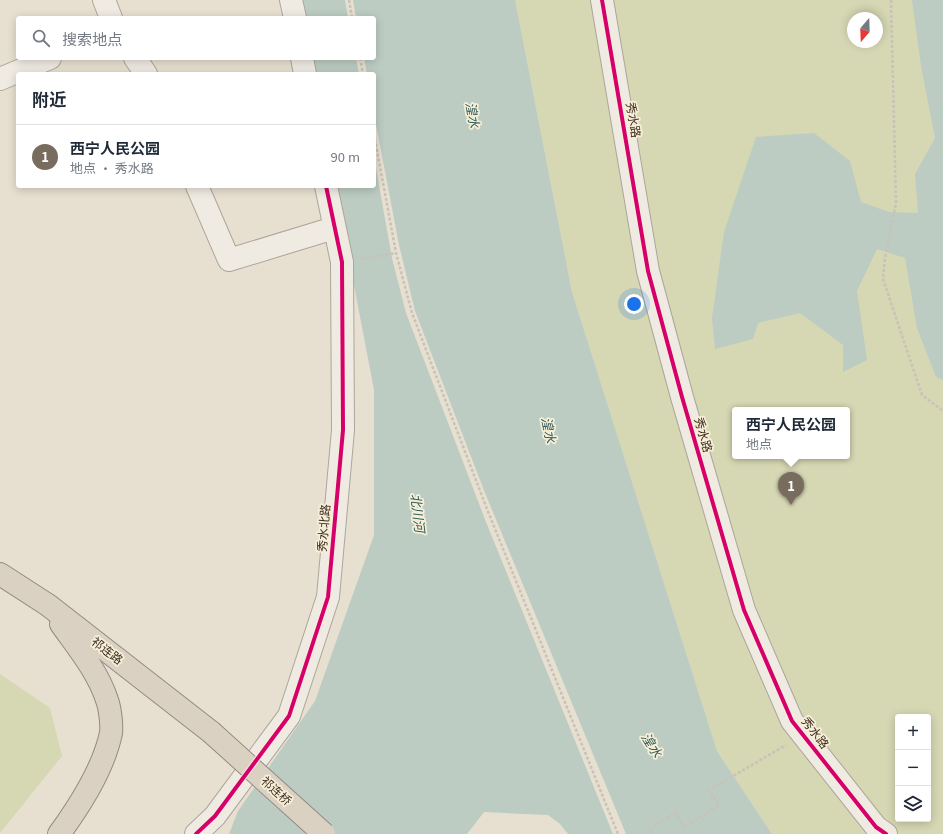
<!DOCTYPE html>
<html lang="zh">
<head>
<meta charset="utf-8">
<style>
  :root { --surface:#fff; --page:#f6f6f7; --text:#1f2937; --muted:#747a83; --line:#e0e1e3; --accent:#786c5e }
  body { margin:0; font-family:Georgia,"Noto Sans SC",serif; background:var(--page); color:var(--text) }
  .controls { position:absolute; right:12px; bottom:12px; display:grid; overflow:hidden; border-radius:4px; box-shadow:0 2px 10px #0003 }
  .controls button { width:36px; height:36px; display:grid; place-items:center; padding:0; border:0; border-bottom:1px solid var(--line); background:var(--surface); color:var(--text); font:20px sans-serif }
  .compass { position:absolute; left:847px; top:12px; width:36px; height:36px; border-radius:50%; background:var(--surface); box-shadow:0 2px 10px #0003; rotate:199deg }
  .you { position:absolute; left:634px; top:304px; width:14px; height:14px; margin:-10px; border:3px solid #fff; border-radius:50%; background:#1a73e8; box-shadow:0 0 0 6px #1a73e833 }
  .badge { display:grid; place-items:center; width:26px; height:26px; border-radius:50%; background:var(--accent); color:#fff; font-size:13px; font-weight:700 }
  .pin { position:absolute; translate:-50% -33px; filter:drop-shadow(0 1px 2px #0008) }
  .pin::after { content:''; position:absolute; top:21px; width:14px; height:12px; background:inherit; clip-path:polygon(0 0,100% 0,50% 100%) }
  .popup { position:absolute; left:732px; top:407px; width:118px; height:52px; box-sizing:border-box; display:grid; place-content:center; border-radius:4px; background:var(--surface); filter:drop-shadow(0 1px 3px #0005); font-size:13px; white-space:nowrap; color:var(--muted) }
  .popup b { font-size:15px; color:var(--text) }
  .popup::after { content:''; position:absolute; left:50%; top:100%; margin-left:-8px; border:8px solid transparent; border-top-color:var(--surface) }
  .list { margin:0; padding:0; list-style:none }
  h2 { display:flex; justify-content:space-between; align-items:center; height:52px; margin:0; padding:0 16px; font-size:17px }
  h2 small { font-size:13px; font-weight:400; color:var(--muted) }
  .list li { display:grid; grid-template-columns:26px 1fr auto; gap:12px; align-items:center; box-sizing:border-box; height:64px; padding:0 16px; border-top:1px solid var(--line) }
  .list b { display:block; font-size:15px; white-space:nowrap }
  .list p { margin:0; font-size:13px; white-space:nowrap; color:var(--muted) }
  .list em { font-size:13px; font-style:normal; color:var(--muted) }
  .icon { flex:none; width:22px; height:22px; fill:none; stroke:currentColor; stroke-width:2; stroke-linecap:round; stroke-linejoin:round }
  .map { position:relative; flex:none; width:943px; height:834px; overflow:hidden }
  .search { position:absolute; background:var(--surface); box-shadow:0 2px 10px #0003; left:16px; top:16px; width:360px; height:44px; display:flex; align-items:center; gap:10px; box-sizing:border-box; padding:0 14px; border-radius:4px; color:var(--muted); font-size:15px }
  .panel { position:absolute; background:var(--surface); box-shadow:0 2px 10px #0003; left:16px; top:72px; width:360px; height:116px; border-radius:4px }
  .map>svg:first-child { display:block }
</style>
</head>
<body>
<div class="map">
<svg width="943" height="834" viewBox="0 0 943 834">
  <rect width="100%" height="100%" fill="#e7e0d1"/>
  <g fill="#d6d7b3" fill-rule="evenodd">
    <path d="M515,0H943V834H772L717,751L572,292ZM853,18H877V42H853ZM735,410H847V456H735ZM898,717H928V819H898Z"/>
    <path d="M0,674L50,708L62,756L0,833Z"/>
  </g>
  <g fill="#bcccc2">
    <path d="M300,0H345L348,18H304Z"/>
    <path d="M353,0H515L572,292L717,751L772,834H626L485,493L415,311L399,245L374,114V74H367L364,58H374V18H356Z"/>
    <path d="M912,0H943V380L936,377L917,328L905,258L877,249L857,291L867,360L843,372V345L800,313L758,323L753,339L715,349L712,318L724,232L756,137L814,133L850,161L861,202L889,212L918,213L915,174L935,138L921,66Z"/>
    <path d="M311,58H356L359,74H314Z"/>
    <path d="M374,157L392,258L406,313L486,522L613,834H568L560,824L548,815L484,812L467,834H229L238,811L315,701L374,535V390L335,186H374Z"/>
  </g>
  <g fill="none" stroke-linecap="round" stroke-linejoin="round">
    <g stroke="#ada599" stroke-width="24">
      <g id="minor">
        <path d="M104,0L111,18"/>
        <path d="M291,0L295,18"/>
        <path d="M602,0L648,271L682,397L744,610L792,721L876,827L886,834"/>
        <path d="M135,58L146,74"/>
        <path d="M302,58L305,74"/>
        <path d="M0,79L50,58"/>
        <path d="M197,186L229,260L334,228"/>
        <path d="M196,834L215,816L289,716L328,597L343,430L342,262L326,186"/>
      </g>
    </g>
    <g stroke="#928b80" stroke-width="24">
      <g id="highway">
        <path d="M0,574L48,605L211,732"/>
        <path d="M59,834C79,807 104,767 111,733C112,725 110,708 107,700C98,672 78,648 61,624"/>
      </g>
    </g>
    <g stroke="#c8c2b9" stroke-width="2.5" stroke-dasharray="3 2" stroke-linecap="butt">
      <path d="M349,0L352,18"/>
      <path d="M891,0L896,203L885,258L883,279L922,395L943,411"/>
      <path d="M360,58L363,74"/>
      <path d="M374,134L396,253L412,313L487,509L618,834"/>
      <path d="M361,259L396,253"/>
      <path d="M653,834L650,829L675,813L684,827L719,805L709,790L786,745"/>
    </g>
    <use href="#minor" stroke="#efebe3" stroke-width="22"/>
    <use href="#highway" stroke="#dad1c2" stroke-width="22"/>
    <g stroke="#928b80" stroke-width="24" stroke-linecap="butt">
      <path id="highway-bridge" d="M211,732L324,834"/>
    </g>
    <use href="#highway-bridge" stroke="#dad1c2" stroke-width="22"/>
    <g stroke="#f7eed8" stroke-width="6">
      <g id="cycleway">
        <path d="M602,0L648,271L682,397L744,610L792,721L876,827L886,834"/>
        <path d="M196,834L215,816L289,716L328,597L343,430L342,262L326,186"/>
      </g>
    </g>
    <use href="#cycleway" stroke="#d6006c" stroke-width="4"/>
  </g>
  <g text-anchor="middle" stroke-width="3.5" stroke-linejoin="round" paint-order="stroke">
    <g font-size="12" fill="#3d2e20" stroke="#f7eed8">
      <text transform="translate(633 120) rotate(80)" y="4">秀水路</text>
      <text transform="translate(703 435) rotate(74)" y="4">秀水路</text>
      <text transform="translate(324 528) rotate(-85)" y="4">秀水北路</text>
      <text transform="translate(107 651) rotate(38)" y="4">祁连路</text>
      <text transform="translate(815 733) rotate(52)" y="4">秀水路</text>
      <text transform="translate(276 791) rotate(42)" y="4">祁连桥</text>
    </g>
    <g font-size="13" font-style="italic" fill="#2f5d5a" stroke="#f7eed8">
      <text transform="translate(473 115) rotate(80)" y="5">湟水</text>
      <text transform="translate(549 430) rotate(78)" y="5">湟水</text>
      <text transform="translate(418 513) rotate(83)" y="5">北川河</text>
      <text transform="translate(652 745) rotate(57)" y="5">湟水</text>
    </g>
  </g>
</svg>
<div class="controls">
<button>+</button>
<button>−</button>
<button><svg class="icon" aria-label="layers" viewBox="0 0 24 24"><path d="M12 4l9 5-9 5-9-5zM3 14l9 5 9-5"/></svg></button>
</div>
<svg class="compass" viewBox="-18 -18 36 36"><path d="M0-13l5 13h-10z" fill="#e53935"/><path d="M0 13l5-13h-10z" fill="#747a83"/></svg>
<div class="you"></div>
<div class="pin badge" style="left:791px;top:505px">1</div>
<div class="popup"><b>西宁人民公园</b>地点</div>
<div class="search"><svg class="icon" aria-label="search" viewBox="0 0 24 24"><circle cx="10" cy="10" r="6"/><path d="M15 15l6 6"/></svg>搜索地点</div>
<section class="panel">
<h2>附近<small></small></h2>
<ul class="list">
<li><span class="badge">1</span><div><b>西宁人民公园</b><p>地点 · 秀水路</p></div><em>90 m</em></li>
</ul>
</section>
</div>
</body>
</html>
